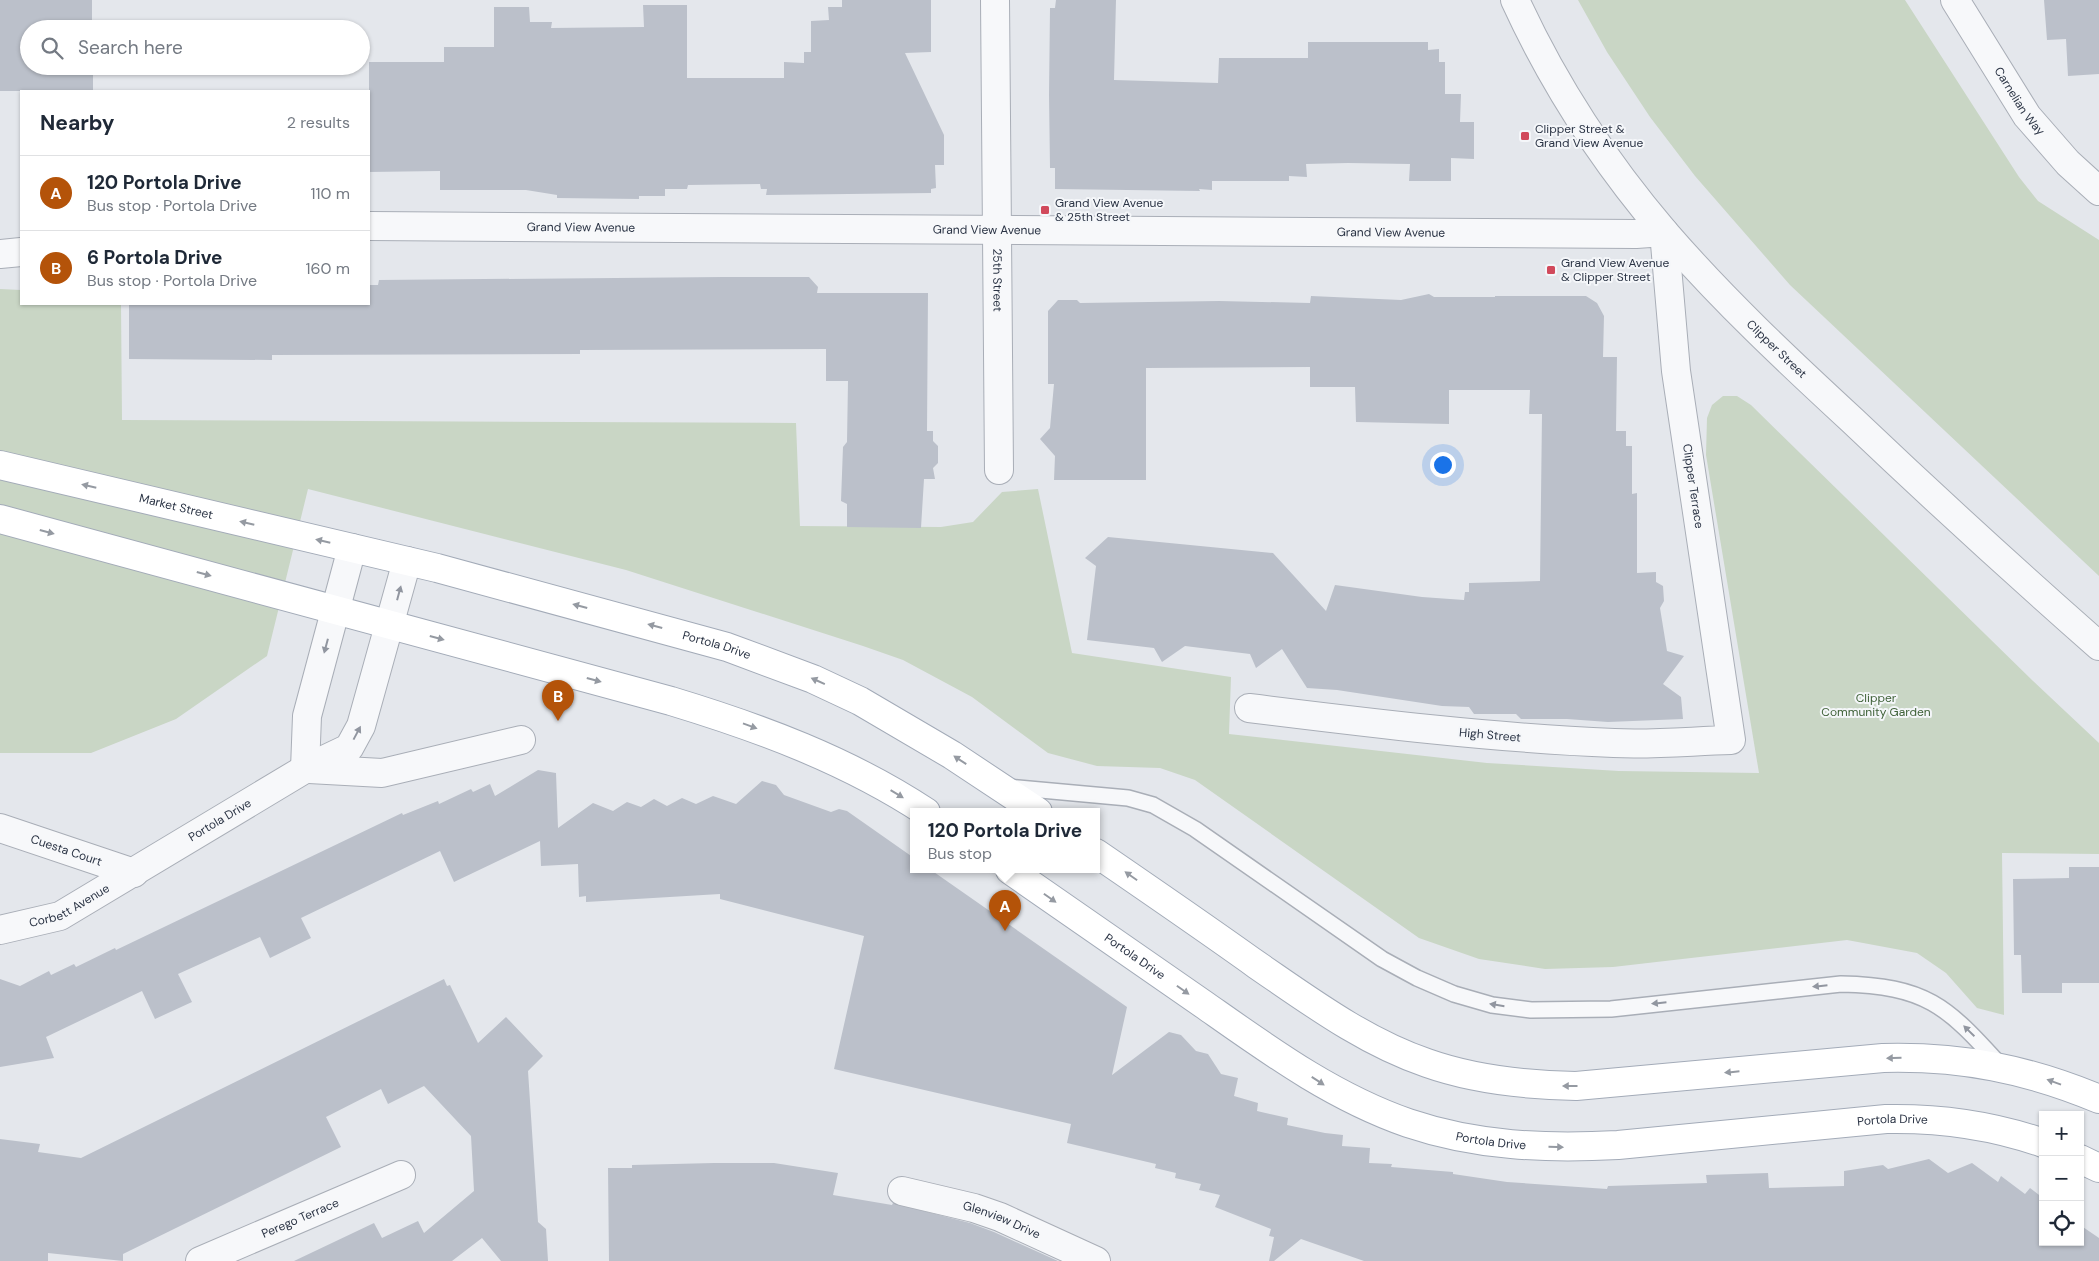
<!DOCTYPE html>
<html lang="en">
<head>
<meta charset="utf-8">
<style>
  :root { --surface:#fff; --page:#f2f2f3; --text:#1f2937; --muted:#747a83; --line:#e0e1e3; --accent:#b45309 }
  body { margin:0; font-family:"DM Sans",sans-serif; background:var(--page); color:var(--text) }
  .controls { position:absolute; right:15px; bottom:15px; display:grid; overflow:hidden; border-radius:0px; box-shadow:0 1px 4px #0004 }
  .controls button { width:45px; height:45px; display:grid; place-items:center; padding:0; border:0; border-bottom:1px solid var(--line); background:var(--surface); color:var(--text); font:25px sans-serif }
  .you { position:absolute; left:1442px; top:464px; width:18px; height:18px; margin:-12px; border:4px solid #fff; border-radius:50%; background:#1a73e8; box-shadow:0 0 0 8px #1a73e833 }
  .badge { display:grid; place-items:center; width:32px; height:32px; border-radius:50%; background:var(--accent); color:#fff; font-size:16px; font-weight:700 }
  .pin { position:absolute; translate:-50% -41px; filter:drop-shadow(0 1px 2px #0008) }
  .pin::after { content:''; position:absolute; top:26px; width:18px; height:15px; background:inherit; clip-path:polygon(0 0,100% 0,50% 100%) }
  .popup { position:absolute; left:910px; top:808px; width:190px; height:65px; box-sizing:border-box; display:grid; place-content:center; border-radius:0px; background:var(--surface); filter:drop-shadow(0 1px 4px #0005); font-size:16px; white-space:nowrap; color:var(--muted) }
  .popup b { font-size:19px; color:var(--text) }
  .popup::after { content:''; position:absolute; left:50%; top:100%; margin-left:-10px; border:10px solid transparent; border-top-color:var(--surface) }
  .list { margin:0; padding:0; list-style:none }
  h2 { display:flex; justify-content:space-between; align-items:center; height:65px; margin:0; padding:0 20px; font-size:21px }
  h2 small { font-size:16px; font-weight:400; color:var(--muted) }
  .list li { display:grid; grid-template-columns:32px 1fr auto; gap:15px; align-items:center; box-sizing:border-box; height:75px; padding:0 20px; border-top:1px solid var(--line) }
  .list b { display:block; font-size:19px; white-space:nowrap }
  .list p { margin:0; font-size:16px; white-space:nowrap; color:var(--muted) }
  .list em { font-size:16px; font-style:normal; color:var(--muted) }
  .icon { flex:none; width:28px; height:28px; fill:none; stroke:currentColor; stroke-width:2; stroke-linecap:round; stroke-linejoin:round }
  .map { position:relative; flex:none; width:2099px; height:1261px; overflow:hidden }
  .search { position:absolute; background:var(--surface); box-shadow:0 1px 4px #0004; left:20px; top:20px; width:350px; height:55px; display:flex; align-items:center; gap:12px; box-sizing:border-box; padding:0 18px; border-radius:28px; color:var(--muted); font-size:19px }
  .panel { position:absolute; background:var(--surface); box-shadow:0 1px 4px #0004; left:20px; top:90px; width:350px; height:215px; border-radius:0px }
  .map>svg:first-child { display:block }
</style>
</head>
<body>
<div class="map">
<svg width="2099" height="1261" viewBox="0 0 2099 1261">
  <rect width="100%" height="100%" fill="#e4e7ec"/>
  <g fill="#c9d6c5">
    <path d="M1578,0H1905L2019,177L2038,201L2099,240V576L1790,285L1695,176L1650,117L1607,52Z"/>
    <path d="M0,289L21,290V304H121L122,420L796,423L800,526L941,527L973,522L1002,492L1038,489L1072,653L1231,677L1229,734L1487,763L1619,771L1759,773L1706,455L1707,418L1712,405L1723,396H1737L1751,405L2032,680L2099,743V854L2002,853L2004,1015L1977,1008L1946,973L1917,953L1847,940L1613,967L1545,969L1479,959L1419,938L1195,780L1160,768L1097,766L1048,753L972,697L903,660L863,646L626,570L308,489L267,656L176,719L91,753H0Z"/>
  </g>
  <g fill="#bbc0ca">
    <path d="M0,0H92V29H29V66H93V91H0Z"/>
    <path d="M842,0H931V52L905,53L944,135V165H935L936,188L931,189V193L766,195L767,189H761L760,184L688,185L687,189H665V196H639V199L557,198V195L526,190H440V171L369,172V62H444V47H494V7H529L530,22H552L551,28L644,27L643,5H687V78H784V62L804,63V52H811V21L829,20L828,7H842Z"/>
    <path d="M1056,0H1116L1114,80L1218,83L1219,58H1308V42H1428V50L1439,49V62H1445V94H1461L1460,122H1474V159L1451,158V181H1409L1410,164L1348,163L1306,164L1307,177L1289,176V181H1212V190L1199,189L1200,191L1055,189V168H1050L1049,95L1050,8H1055Z"/>
    <path d="M2044,0H2099V74L2068,76L2066,39L2047,40Z"/>
    <path d="M723,277H809L818,287L817,293H928L927,431H933V441L938,446V463L933,468L935,479H924L921,528L847,527V504L841,501L843,447L847,442L848,381H826V349L580,350V354L272,355V360L129,359V304H369V285H378L379,280Z"/>
    <path d="M1429,294L1434,297H1495V296H1586L1597,303L1604,316L1603,357H1617L1616,431H1626V446H1632V494L1637,493V573L1656,572V582L1663,586L1664,601L1660,608L1667,651L1684,656L1663,684L1681,697L1683,719L1608,722L1567,719H1521L1516,714H1474L1469,707L1442,706L1337,690L1307,688L1282,649L1256,668L1250,654L1185,646L1162,662L1154,648L1087,640L1096,566L1085,558L1108,537L1273,553L1326,611L1335,585L1422,597L1464,600L1465,592H1469V583L1540,581L1542,414H1529L1530,390H1449V424L1356,422L1355,387H1310V367L1146,368V480H1054L1055,456L1040,439L1050,428L1054,384H1048V311L1058,300H1077L1080,303L1219,301L1310,303L1311,296L1401,300Z"/>
    <path d="M538,770L556,773L558,828L593,803L613,811L627,802L641,807L654,799L667,806L682,798L696,804L713,796L736,804L762,781L776,785L784,795L831,812L839,809L847,811L914,858V870H931L1127,1007L1112,1075L1169,1032L1181,1035L1196,1051L1208,1054L1221,1074L1238,1078L1234,1096L1258,1103L1257,1111L1288,1118L1287,1125L1325,1133L1343,1135L1342,1146L1370,1148L1369,1163L1392,1164L1391,1167L1453,1172V1174L1507,1182L1607,1189L1608,1186L1707,1183L1706,1175L1768,1173L1769,1188L1844,1186V1171L1883,1165L1888,1169L1929,1159L1948,1173L1972,1163L1998,1182L2001,1176L2025,1194L2030,1188L2043,1198V1242H2080V1225L2099,1238V1261H1364L1301,1239L1274,1261H1269L1274,1237L1269,1236L1271,1229L1215,1207L1220,1195L1199,1190L1201,1184L1175,1178L1176,1173L1155,1168L1156,1164L1067,1143L1071,1124L834,1069L864,936L720,899V894L586,902V896L579,897L578,864L541,866L540,841L454,882L440,851L301,918L311,938L270,958L260,937L178,974L192,1002L155,1019L142,991L46,1037L54,1058L0,1067V979L20,986L49,971L51,975L74,964L76,967L115,948L116,950L402,813L403,815L438,801L439,804L471,789L473,792L490,784L495,796Z"/>
    <path d="M2069,867H2099V983H2062V993H2022L2021,955H2014L2013,879L2069,878Z"/>
    <path d="M444,979L447,986L450,985L478,1043L506,1017L543,1056L528,1071L538,1222L546,1229L548,1261H501L482,1238L452,1261H294L374,1223L382,1238L418,1221L424,1233L474,1191L471,1136L424,1086L388,1104L381,1089L326,1117L341,1147L123,1254V1261L48,1253V1261H0V1139L40,1144L38,1152L81,1158Z"/>
    <path d="M714,1163H774L838,1173L833,1195L892,1205L893,1203L970,1223L994,1232L1058,1261H609L608,1168H632V1165Z"/>
  </g>
  <g fill="none" stroke-linecap="round" stroke-linejoin="round">
    <g stroke="#a9aeb7" stroke-width="18">
      <path id="service" d="M1008,787L1128,798L1153,805L1195,829L1382,959L1417,978L1454,994L1492,1005L1531,1010L1611,1009L1841,984C1926,986 1946,1005 2001,1066"/>
    </g>
    <g stroke="#a9aeb7" stroke-width="30">
      <g id="minor">
        <path id="s1" d="M995,0L999,470"/>
        <path id="s2" d="M1955,0L2027,116L2068,163L2099,191"/>
        <path id="s3" d="M369,226L1636,234L1664,232L1676,371L1731,740C1692,741 1653,745 1614,743C1492,738 1370,723 1249,708"/>
        <path d="M0,254L21,252"/>
        <path d="M305,769L307,716L352,548"/>
        <path d="M309,769L382,773L521,740"/>
        <path id="s4" d="M0,828L134,873"/>
        <path id="s5" d="M0,930L60,916L305,769L349,748L361,726L407,561"/>
        <path id="s6" d="M902,1191L974,1208L1000,1217L1096,1261"/>
        <path id="s7" d="M200,1261L401,1175"/>
      </g>
    </g>
    <g stroke="#a9aeb7" stroke-width="30">
      <g id="tertiary">
        <path id="s8" d="M1515,0C1553,83 1606,164 1665,233C1723,300 1787,360 1852,420C1933,497 2015,572 2099,646"/>
      </g>
    </g>
    <g stroke="#a3abb8" stroke-width="30">
      <g id="primary">
        <path id="s9" d="M0,465L437,568L727,647L813,679L860,701L952,755L1038,812"/>
        <path d="M0,519L671,701C760,728 847,760 926,812"/>
        <path d="M1096,853C1150,890 1204,927 1257,965C1311,1002 1365,1042 1427,1063C1475,1080 1525,1085 1576,1086L1883,1058C1961,1056 2027,1069 2099,1099"/>
        <path id="s10" d="M1010,870C1075,915 1140,960 1206,1006C1270,1051 1333,1097 1408,1123C1476,1146 1546,1149 1618,1145L1886,1119C1940,1118 1992,1125 2043,1143"/>
        <path d="M2080,1159L2099,1168"/>
      </g>
    </g>
    <use href="#service" stroke="#f7f8fa" stroke-width="15"/>
    <use href="#minor" stroke="#f7f8fa" stroke-width="28"/>
    <use href="#tertiary" stroke="#f7f8fa" stroke-width="28"/>
    <use href="#primary" stroke="#fff" stroke-width="28"/>
  </g>
  <defs><path id="oneway-solid" d="M-6-.8H1V-3.2L6.5 0L1 3.2V.8H-6Z" transform="scale(1.25)"/></defs>
  <g fill="#959aa2">
    <use href="#oneway-solid" transform="translate(89 486) rotate(-167)"/>
    <use href="#oneway-solid" transform="translate(247 523) rotate(-167)"/>
    <use href="#oneway-solid" transform="translate(47 532) rotate(15)"/>
    <use href="#oneway-solid" transform="translate(323 541) rotate(-167)"/>
    <use href="#oneway-solid" transform="translate(204 574) rotate(15)"/>
    <use href="#oneway-solid" transform="translate(580 606) rotate(-165)"/>
    <use href="#oneway-solid" transform="translate(655 626) rotate(-165)"/>
    <use href="#oneway-solid" transform="translate(437 638) rotate(15)"/>
    <use href="#oneway-solid" transform="translate(594 680) rotate(15)"/>
    <use href="#oneway-solid" transform="translate(818 681) rotate(-156)"/>
    <use href="#oneway-solid" transform="translate(750 726) rotate(20)"/>
    <use href="#oneway-solid" transform="translate(960 760) rotate(-147)"/>
    <use href="#oneway-solid" transform="translate(897 794) rotate(31)"/>
    <use href="#oneway-solid" transform="translate(1131 876) rotate(-145)"/>
    <use href="#oneway-solid" transform="translate(1050 898) rotate(35)"/>
    <use href="#oneway-solid" transform="translate(1183 990) rotate(35)"/>
    <use href="#oneway-solid" transform="translate(1894 1058) rotate(179)"/>
    <use href="#oneway-solid" transform="translate(1732 1072) rotate(174)"/>
    <use href="#oneway-solid" transform="translate(1318 1081) rotate(33)"/>
    <use href="#oneway-solid" transform="translate(2054 1082) rotate(-160)"/>
    <use href="#oneway-solid" transform="translate(1570 1086) rotate(-180)"/>
    <use href="#oneway-solid" transform="translate(1556 1147) rotate(1)"/>
  </g>
  <g fill="#9196a0">
    <use href="#oneway-solid" transform="translate(399 593) rotate(-75)"/>
    <use href="#oneway-solid" transform="translate(326 646) rotate(105)"/>
    <use href="#oneway-solid" transform="translate(357 733) rotate(-62)"/>
    <use href="#oneway-solid" transform="translate(1820 986) rotate(174)"/>
    <use href="#oneway-solid" transform="translate(1659 1003) rotate(174)"/>
    <use href="#oneway-solid" transform="translate(1497 1005) rotate(-171)"/>
    <use href="#oneway-solid" transform="translate(1969 1031) rotate(-136)"/>
  </g>
  <g fill="#d1495b" stroke="#f4f6f9" stroke-width="2">
    <rect x="1520" y="131" width="10" height="10" rx="2.5"/>
    <rect x="1040" y="205" width="10" height="10" rx="2.5"/>
    <rect x="1546" y="265" width="10" height="10" rx="2.5"/>
  </g>
  <g text-anchor="middle" stroke-width="4" stroke-linejoin="round" paint-order="stroke">
    <g font-size="12" fill="#2b3445" stroke="#f4f6f9">
      <text dy="4" stroke="none"><textPath href="#s2" startOffset="120">Carnelian Way</textPath></text>
      <text dy="4" stroke="none"><textPath href="#s3" startOffset="212">Grand View Avenue</textPath></text>
      <text dy="4" stroke="none"><textPath href="#s3" startOffset="618">Grand View Avenue</textPath></text>
      <text dy="4" stroke="none"><textPath href="#s3" startOffset="1022">Grand View Avenue</textPath></text>
      <text dy="4" stroke="none"><textPath href="#s1" startOffset="280">25th Street</textPath></text>
      <text dy="4" stroke="none"><textPath href="#s8" startOffset="439">Clipper Street</textPath></text>
      <text dy="4" stroke="none"><textPath href="#s3" startOffset="1551">Clipper Terrace</textPath></text>
      <text dy="4" stroke="none"><textPath href="#s9" startOffset="181">Market Street</textPath></text>
      <text dy="4" stroke="none"><textPath href="#s9" startOffset="739">Portola Drive</textPath></text>
      <text transform="translate(1490 735) rotate(5)" y="4">High Street</text>
      <text dy="4" stroke="none"><textPath href="#s5" startOffset="248">Portola Drive</textPath></text>
      <text dy="4" stroke="none"><textPath href="#s4" startOffset="70">Cuesta Court</textPath></text>
      <text dy="4" stroke="none"><textPath href="#s5" startOffset="74">Corbett Avenue</textPath></text>
      <text dy="4" stroke="none"><textPath href="#s10" startOffset="152">Portola Drive</textPath></text>
      <text dy="4" stroke="none"><textPath href="#s10" startOffset="961">Portola Drive</textPath></text>
      <text dy="4" stroke="none"><textPath href="#s10" startOffset="558">Portola Drive</textPath></text>
      <text dy="4" stroke="none"><textPath href="#s7" startOffset="109">Perego Terrace</textPath></text>
      <text dy="4" stroke="none"><textPath href="#s6" startOffset="104">Glenview Drive</textPath></text>
    </g>
    <g font-size="12" fill="#2b3445" stroke="#f4f6f9" text-anchor="start">
      <text x="1535" y="133">Clipper Street &amp;<tspan x="1535" dy="14">Grand View Avenue</tspan></text>
      <text x="1055" y="207">Grand View Avenue<tspan x="1055" dy="14">&amp; 25th Street</tspan></text>
      <text x="1561" y="267">Grand View Avenue<tspan x="1561" dy="14">&amp; Clipper Street</tspan></text>
    </g>
    <g font-size="12" fill="#3f6138" stroke="#f4f6f9">
      <text x="1876" y="702">Clipper<tspan x="1876" dy="14">Community Garden</tspan></text>
    </g>
  </g>
</svg>
<div class="controls">
<button>+</button>
<button>−</button>
<button><svg class="icon" aria-label="locate" viewBox="0 0 24 24"><circle cx="12" cy="12" r="6"/><path d="M12 2v4M12 18v4M2 12h4M18 12h4"/></svg></button>
</div>
<div class="you"></div>
<div class="pin badge" style="left:1005px;top:931px">A</div>
<div class="popup"><b>120 Portola Drive</b>Bus stop</div>
<div class="pin badge" style="left:558px;top:721px">B</div>
<div class="search"><svg class="icon" aria-label="search" viewBox="0 0 24 24"><circle cx="10" cy="10" r="6"/><path d="M15 15l6 6"/></svg>Search here</div>
<section class="panel">
<h2>Nearby<small>2 results</small></h2>
<ul class="list">
<li><span class="badge">A</span><div><b>120 Portola Drive</b><p>Bus stop · Portola Drive</p></div><em>110 m</em></li>
<li><span class="badge">B</span><div><b>6 Portola Drive</b><p>Bus stop · Portola Drive</p></div><em>160 m</em></li>
</ul>
</section>
</div>
</body>
</html>
